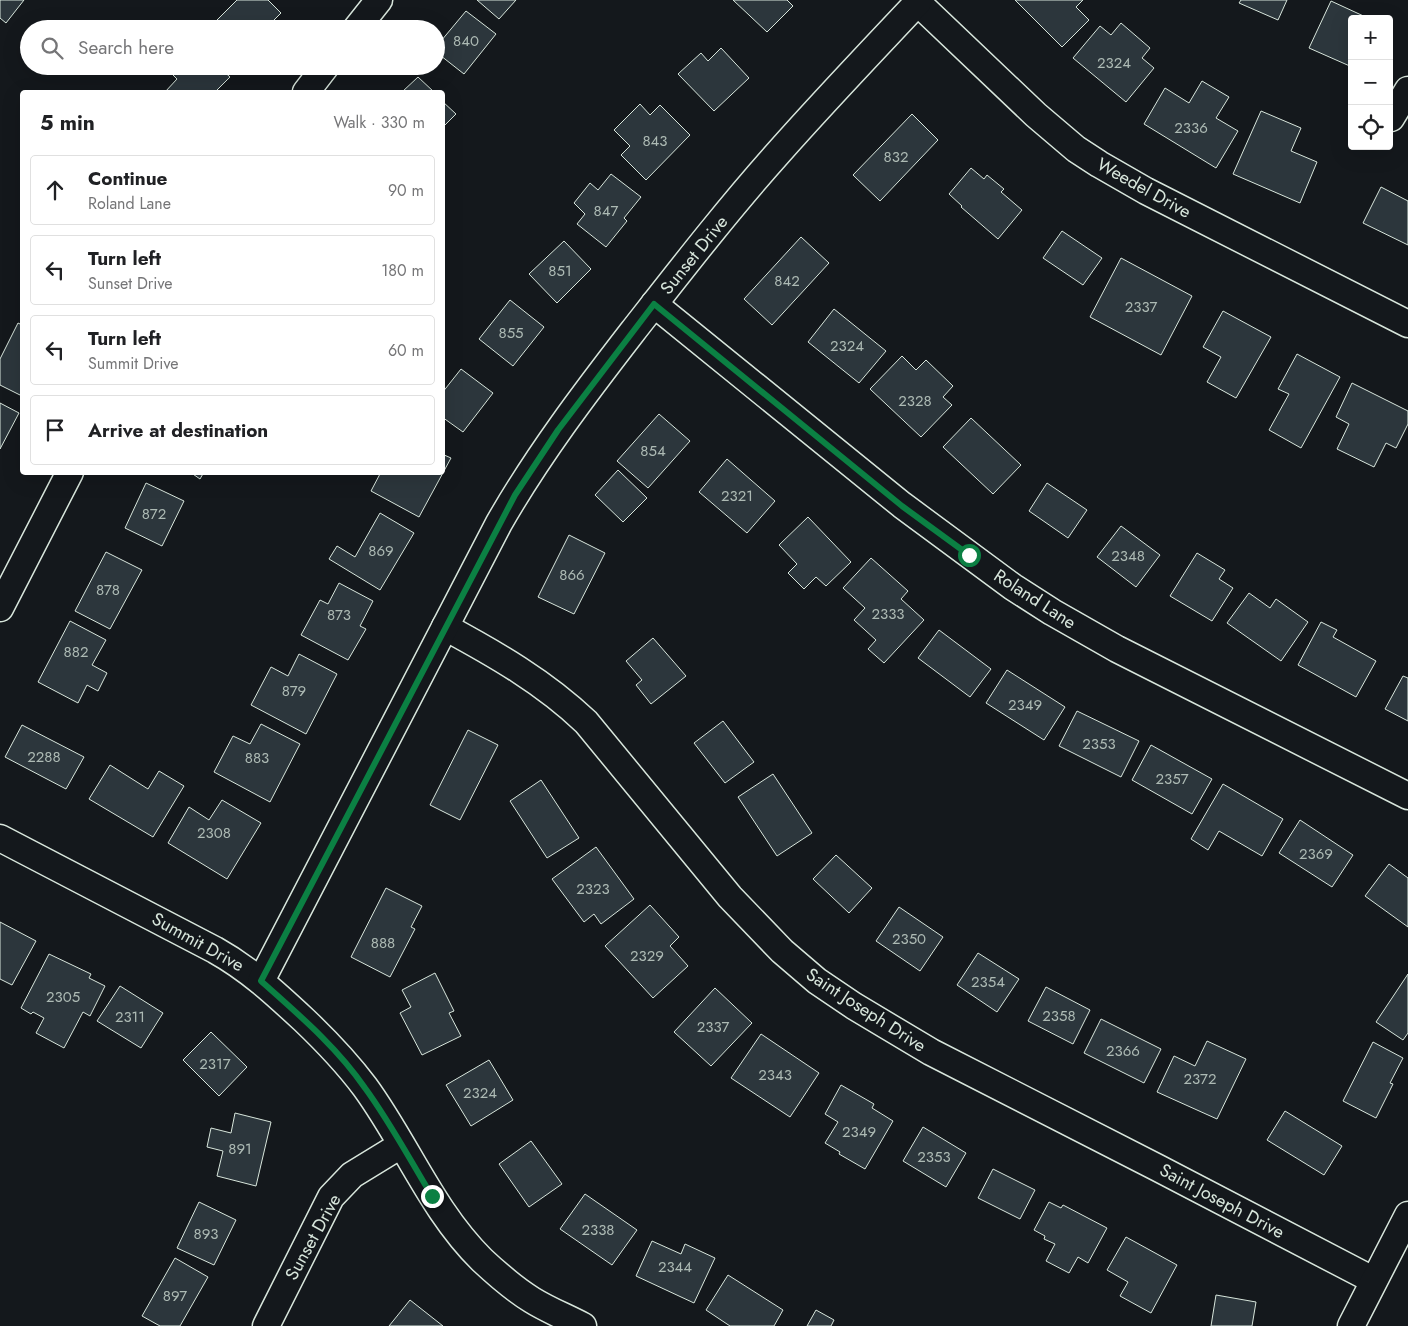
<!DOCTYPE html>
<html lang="en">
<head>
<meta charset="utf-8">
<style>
  :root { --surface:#fff; --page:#f2f2f2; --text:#202124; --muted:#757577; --line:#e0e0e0 }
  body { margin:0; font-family:Jost,sans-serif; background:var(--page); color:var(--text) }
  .controls { position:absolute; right:15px; top:15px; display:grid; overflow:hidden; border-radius:5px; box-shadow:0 5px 20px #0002 }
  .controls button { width:45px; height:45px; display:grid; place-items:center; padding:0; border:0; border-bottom:1px solid var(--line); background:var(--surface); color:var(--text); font:25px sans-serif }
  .stop { position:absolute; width:15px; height:15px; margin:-11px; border:4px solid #0b8043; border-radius:50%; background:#fff }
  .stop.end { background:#0b8043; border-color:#fff; box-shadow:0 1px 5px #0008 }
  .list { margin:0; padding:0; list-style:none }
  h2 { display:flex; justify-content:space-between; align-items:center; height:65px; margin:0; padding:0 20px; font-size:21px }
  h2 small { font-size:16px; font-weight:400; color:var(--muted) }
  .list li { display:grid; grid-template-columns:32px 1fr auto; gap:15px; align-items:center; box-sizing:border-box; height:70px; margin:0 10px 10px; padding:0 10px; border:1px solid var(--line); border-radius:5px }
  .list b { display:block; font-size:19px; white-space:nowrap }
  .list p { margin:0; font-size:16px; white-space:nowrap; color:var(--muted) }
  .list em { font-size:16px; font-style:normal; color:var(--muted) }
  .icon { flex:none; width:28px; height:28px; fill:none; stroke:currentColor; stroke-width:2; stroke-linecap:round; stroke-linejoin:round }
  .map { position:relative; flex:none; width:1408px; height:1326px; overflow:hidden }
  .search { position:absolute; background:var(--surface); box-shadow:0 5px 20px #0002; left:20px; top:20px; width:425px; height:55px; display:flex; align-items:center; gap:12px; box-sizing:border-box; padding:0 18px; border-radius:28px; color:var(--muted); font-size:19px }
  .panel { position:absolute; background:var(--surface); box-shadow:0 5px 20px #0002; left:20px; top:90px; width:425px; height:385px; border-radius:5px }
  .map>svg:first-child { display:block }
</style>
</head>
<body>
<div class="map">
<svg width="1408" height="1326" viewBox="0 0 1408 1326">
  <rect width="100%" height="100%" fill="#14181c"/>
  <g fill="#2c363c" stroke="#d8e6dc">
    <path d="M0,0H24L6,23L0,18Z"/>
    <path d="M237,0H268L281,13L265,29H208Z"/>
    <path d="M477,0H516L499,19Z"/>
    <path d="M733,0H787L793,6L767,32Z"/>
    <path d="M1015,0H1083L1076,7L1089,20L1062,47Z"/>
    <path d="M1241,0H1287L1278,20L1239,3Z"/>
    <path d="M1331,1L1370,19H1352V67L1309,48Z"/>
    <path d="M466,11L496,34L464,74L436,52V47Z"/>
    <path d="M1121,23L1150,48L1142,58L1154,68L1126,102L1073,58L1100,26L1111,35Z"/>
    <path d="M721,48L749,78L714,111L678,74L701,53L708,61Z"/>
    <path d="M164,66H218L230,77L215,92H165L177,79Z"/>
    <path d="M418,77L434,92H402Z"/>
    <path d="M1202,81L1229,97L1216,118L1238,131L1216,168L1144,124L1165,88L1189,103Z"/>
    <path d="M442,101L456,114L442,128Z"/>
    <path d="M640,104L650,115L660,105L690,135L646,180L621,155L630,146L614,130Z"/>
    <path d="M1261,111L1301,128L1291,151L1317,162L1300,203L1233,174Z"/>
    <path d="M912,114L938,140L880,201L853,175Z"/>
    <path d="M971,168L984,179L987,175L1004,189L1001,192L1022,210L998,239L961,207L962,206L949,194Z"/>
    <path d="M611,174L641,197L624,218L627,221L606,247L577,224L585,214L574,203L590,183L598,190Z"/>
    <path d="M1381,187L1408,201V245L1363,223Z"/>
    <path d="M1062,231L1102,258L1083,285L1043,258Z"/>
    <path d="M801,237L829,263L772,325L744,299Z"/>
    <path d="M564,241L591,269L557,303L529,274Z"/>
    <path d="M1121,258L1192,296L1161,355L1090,317Z"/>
    <path d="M510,300L544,327L513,366L479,339Z"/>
    <path d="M834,309L886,351L859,383L808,342Z"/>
    <path d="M1223,311L1271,337L1236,398L1207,382L1221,357L1203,347Z"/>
    <path d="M18,323L22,325V396L0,385V359Z"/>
    <path d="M1297,354L1340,377L1301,448L1269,430L1289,394L1278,389Z"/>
    <path d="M902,356L916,370L926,360L953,386L943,397L952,405L921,437L870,389Z"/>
    <path d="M461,369L493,393L463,432L442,417V393Z"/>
    <path d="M1352,383L1408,411V424L1396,448L1386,443L1374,467L1337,449L1349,424L1336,417Z"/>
    <path d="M0,403L19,413L0,449Z"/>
    <path d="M659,414L690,441L648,488L617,461Z"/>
    <path d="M971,418L1021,465L993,494L943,447Z"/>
    <path d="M442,454L451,458L419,517L371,491L381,472H442Z"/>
    <path d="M727,459L775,501L747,533L699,492Z"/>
    <path d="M618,470L647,498L623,522L595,495Z"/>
    <path d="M190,472H204L200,479Z"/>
    <path d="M146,483L184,501L162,546L125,528Z"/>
    <path d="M1047,483L1087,510L1068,538L1029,511Z"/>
    <path d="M380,513L414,533L380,590L329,559L337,546L355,557Z"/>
    <path d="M808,517L851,562L826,586L816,577L804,589L788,573L797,564L779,545Z"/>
    <path d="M1121,526L1160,555L1136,587L1097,557Z"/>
    <path d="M569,535L605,553L574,614L538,597Z"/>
    <path d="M106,552L142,570L110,629L75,611Z"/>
    <path d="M1197,553L1225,570L1219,579L1233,588L1212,621L1170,596Z"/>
    <path d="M871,558L908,591L901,599L924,620L884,663L868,649L876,640L854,620L865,608L843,588Z"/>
    <path d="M339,583L373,601L360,626L366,629L348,660L301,635L320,600L328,604Z"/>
    <path d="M1249,593L1270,608L1276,599L1308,622L1281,661L1227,623Z"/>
    <path d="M70,621L106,640L92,665L107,673L98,691L87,685L78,703L38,682Z"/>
    <path d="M1321,622L1337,630L1333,637L1376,661L1356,697L1298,665Z"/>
    <path d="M939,630L991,669L970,697L918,658Z"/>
    <path d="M653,638L686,676L651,704L636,685L642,680L626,661Z"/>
    <path d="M299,654L337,674L306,734L251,705L271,667L288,676Z"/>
    <path d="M1007,670L1065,707L1044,740L986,703Z"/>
    <path d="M1403,676L1408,678V721L1385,709Z"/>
    <path d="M1077,711L1139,741L1121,777L1059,746Z"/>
    <path d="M723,721L754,762L725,783L694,743Z"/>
    <path d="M261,724L300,744L270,802L214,772L233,736L250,744Z"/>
    <path d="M22,725L84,757L66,789L5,757Z"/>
    <path d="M468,730L498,745L460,820L430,805Z"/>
    <path d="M1151,745L1212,779L1192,814L1132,780Z"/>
    <path d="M110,765L148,789L159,771L184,786L153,837L89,799Z"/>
    <path d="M773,774L812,833L777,856L738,797Z"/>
    <path d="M541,780L579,838L547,858L510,801Z"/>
    <path d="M1223,784L1283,819L1262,856L1219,831L1208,850L1191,839Z"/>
    <path d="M222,800L261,823L227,879L168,843L189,807L209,820Z"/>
    <path d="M1300,820L1353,855L1332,887L1279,853Z"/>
    <path d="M596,847L634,899L601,924L594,914L584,922L552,879Z"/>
    <path d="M836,855L872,888L849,913L813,879Z"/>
    <path d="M1389,864L1408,878V927L1365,896Z"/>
    <path d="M386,888L422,906L411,927L415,929L390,977L351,957Z"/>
    <path d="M650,905L679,937L670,946L688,966L653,998L605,946Z"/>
    <path d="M899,907L943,937L920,971L876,941Z"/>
    <path d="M0,922L36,941L12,985L0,979Z"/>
    <path d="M978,953L1019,979L997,1012L957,985Z"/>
    <path d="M49,954L91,974L89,978L105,986L90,1016L83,1012L64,1048L36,1033L44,1018L33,1012L31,1014L21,1008Z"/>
    <path d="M435,973L454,1011L449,1013L461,1036L422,1055L400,1013L411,1007L402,990Z"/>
    <path d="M1408,974V1033L1403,1040L1376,1022Z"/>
    <path d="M120,986L163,1013L141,1048L97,1021Z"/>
    <path d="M1046,987L1090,1010L1073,1044L1028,1021Z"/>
    <path d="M715,988L752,1023L711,1066L674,1032Z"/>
    <path d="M1101,1019L1161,1049L1144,1083L1084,1053Z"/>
    <path d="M211,1032L247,1067L219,1096L183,1060Z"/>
    <path d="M761,1034L819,1073L790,1117L731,1078Z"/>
    <path d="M1207,1041L1246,1059L1217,1119L1157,1092L1174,1056L1195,1066Z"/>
    <path d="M1373,1042L1403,1058L1390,1083L1393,1084L1376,1118L1343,1101Z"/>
    <path d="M489,1060L513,1100L471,1126L446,1085Z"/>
    <path d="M841,1085L874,1104L872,1108L893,1121L865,1169L839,1154L840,1152L825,1143L838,1122L825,1114Z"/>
    <path d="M1285,1111L1342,1146L1324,1175L1267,1140Z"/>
    <path d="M235,1113L271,1122L256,1186L217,1176L223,1151L207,1147L211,1128L231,1133Z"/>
    <path d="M923,1127L966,1153L946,1187L903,1161Z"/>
    <path d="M531,1141L562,1184L529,1207L499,1164Z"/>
    <path d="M993,1169L1035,1190L1020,1219L978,1198Z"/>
    <path d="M585,1194L637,1230L612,1265L560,1229Z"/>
    <path d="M199,1202L236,1220L214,1265L177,1248Z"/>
    <path d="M1049,1202L1061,1208L1063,1205L1107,1228L1088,1263L1078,1257L1069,1273L1046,1261L1055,1244L1044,1239L1045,1236L1034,1230Z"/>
    <path d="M1126,1237L1177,1265L1151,1313L1120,1296L1128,1282L1107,1270Z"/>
    <path d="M652,1241L681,1254L685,1244L715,1258L694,1303L636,1276Z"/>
    <path d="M175,1258L208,1277L180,1326H160L142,1316Z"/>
    <path d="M728,1275L783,1310L774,1326H730L706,1310Z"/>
    <path d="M1216,1295L1256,1302L1252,1326H1211Z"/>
    <path d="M410,1300L443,1326H389Z"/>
    <path d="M816,1310L834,1320L831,1326H807Z"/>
  </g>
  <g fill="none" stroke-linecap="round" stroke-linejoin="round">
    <g stroke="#d8e6dc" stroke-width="29">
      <g id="street">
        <path d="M915,0L1036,115L1076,149L1099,164L1146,191L1408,324"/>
        <path d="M356,29L379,0"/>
        <path d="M306,92L326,66"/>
        <path d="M1391,118L1408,90"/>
        <path d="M654,304L902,505L1013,587L1052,612L1117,649L1408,796"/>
        <path d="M0,608L70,472"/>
        <path d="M445,627C495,654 544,682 586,722L730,897L782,951L817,981L854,1006L931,1052L1158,1168L1373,1280"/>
        <path d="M0,838L215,950C249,969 275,993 304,1020C326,1041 347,1063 365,1087C406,1143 432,1211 482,1260C497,1274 514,1289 532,1300C548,1310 566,1317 583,1326"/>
        <path d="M261,981L499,523C538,455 585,393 633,331C680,271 728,209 779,152C824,101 871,52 918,2"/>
        <path d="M266,1326L331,1197L352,1175L401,1145"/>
        <path d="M1351,1326L1408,1215"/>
      </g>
    </g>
    <use href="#street" stroke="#14181c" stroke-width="26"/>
  </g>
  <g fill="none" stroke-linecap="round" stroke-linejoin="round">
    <path stroke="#0b8043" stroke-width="6" d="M432,1196C410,1160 390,1122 365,1088C337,1047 298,1014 261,981L515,495L558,430L654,304L902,506L969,555"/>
  </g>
  <g text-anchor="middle" stroke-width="4" stroke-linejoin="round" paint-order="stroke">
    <g font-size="15" fill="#adbab4">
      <text x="466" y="46">840</text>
      <text x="1114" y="68">2324</text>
      <text x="1191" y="133">2336</text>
      <text x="655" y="146">843</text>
      <text x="896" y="162">832</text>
      <text x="606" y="216">847</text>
      <text x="560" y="276">851</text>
      <text x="787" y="286">842</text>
      <text x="1141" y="312">2337</text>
      <text x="511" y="338">855</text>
      <text x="847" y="351">2324</text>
      <text x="915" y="406">2328</text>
      <text x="653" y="456">854</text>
      <text x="737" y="501">2321</text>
      <text x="154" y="519">872</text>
      <text x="381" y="556">869</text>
      <text x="1128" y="561">2348</text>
      <text x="572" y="580">866</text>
      <text x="108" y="595">878</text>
      <text x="888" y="619">2333</text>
      <text x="339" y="620">873</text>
      <text x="76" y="657">882</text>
      <text x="294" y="696">879</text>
      <text x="1025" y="710">2349</text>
      <text x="1099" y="749">2353</text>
      <text x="44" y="762">2288</text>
      <text x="257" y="763">883</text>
      <text x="1172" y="784">2357</text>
      <text x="214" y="838">2308</text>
      <text x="1316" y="859">2369</text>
      <text x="593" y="894">2323</text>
      <text x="909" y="944">2350</text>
      <text x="383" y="948">888</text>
      <text x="647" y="961">2329</text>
      <text x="988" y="987">2354</text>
      <text x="63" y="1002">2305</text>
      <text x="1059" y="1021">2358</text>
      <text x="130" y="1022">2311</text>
      <text x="713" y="1032">2337</text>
      <text x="1123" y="1056">2366</text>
      <text x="215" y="1069">2317</text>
      <text x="775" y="1080">2343</text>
      <text x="1200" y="1084">2372</text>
      <text x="480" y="1098">2324</text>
      <text x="859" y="1137">2349</text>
      <text x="240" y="1154">891</text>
      <text x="934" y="1162">2353</text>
      <text x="598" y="1235">2338</text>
      <text x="206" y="1239">893</text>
      <text x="675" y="1272">2344</text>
      <text x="175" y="1301">897</text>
    </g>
    <g font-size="18" fill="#d8e6dc" stroke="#14181c">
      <text transform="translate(1144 188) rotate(29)" y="6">Weedel Drive</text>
      <text transform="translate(694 255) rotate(-51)" y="6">Sunset Drive</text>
      <text transform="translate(1035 599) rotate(33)" y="6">Roland Lane</text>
      <text transform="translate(198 942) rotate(29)" y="6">Summit Drive</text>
      <text transform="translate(866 1010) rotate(33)" y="6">Saint Joseph Drive</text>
      <text transform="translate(1222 1201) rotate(28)" y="6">Saint Joseph Drive</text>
      <text transform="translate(313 1237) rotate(-61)" y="6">Sunset Drive</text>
    </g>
  </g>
</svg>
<div class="controls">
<button>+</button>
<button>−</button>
<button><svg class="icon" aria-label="locate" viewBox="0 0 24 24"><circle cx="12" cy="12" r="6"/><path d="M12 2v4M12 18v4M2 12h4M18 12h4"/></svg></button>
</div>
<div class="stop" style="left:969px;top:555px"></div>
<div class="stop end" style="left:432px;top:1196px"></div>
<div class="search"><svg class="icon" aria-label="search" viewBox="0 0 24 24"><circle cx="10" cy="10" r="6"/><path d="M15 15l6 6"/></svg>Search here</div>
<section class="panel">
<h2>5 min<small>Walk · 330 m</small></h2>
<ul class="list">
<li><svg class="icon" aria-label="ahead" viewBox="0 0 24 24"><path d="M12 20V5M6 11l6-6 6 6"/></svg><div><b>Continue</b><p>Roland Lane</p></div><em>90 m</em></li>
<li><svg class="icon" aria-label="left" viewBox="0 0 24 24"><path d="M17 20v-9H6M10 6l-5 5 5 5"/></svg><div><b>Turn left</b><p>Sunset Drive</p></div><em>180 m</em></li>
<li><svg class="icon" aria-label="left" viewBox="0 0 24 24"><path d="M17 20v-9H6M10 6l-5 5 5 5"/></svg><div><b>Turn left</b><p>Summit Drive</p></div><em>60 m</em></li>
<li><svg class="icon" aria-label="arrive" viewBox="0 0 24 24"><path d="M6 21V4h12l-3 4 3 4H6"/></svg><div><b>Arrive at destination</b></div></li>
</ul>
</section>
</div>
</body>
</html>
